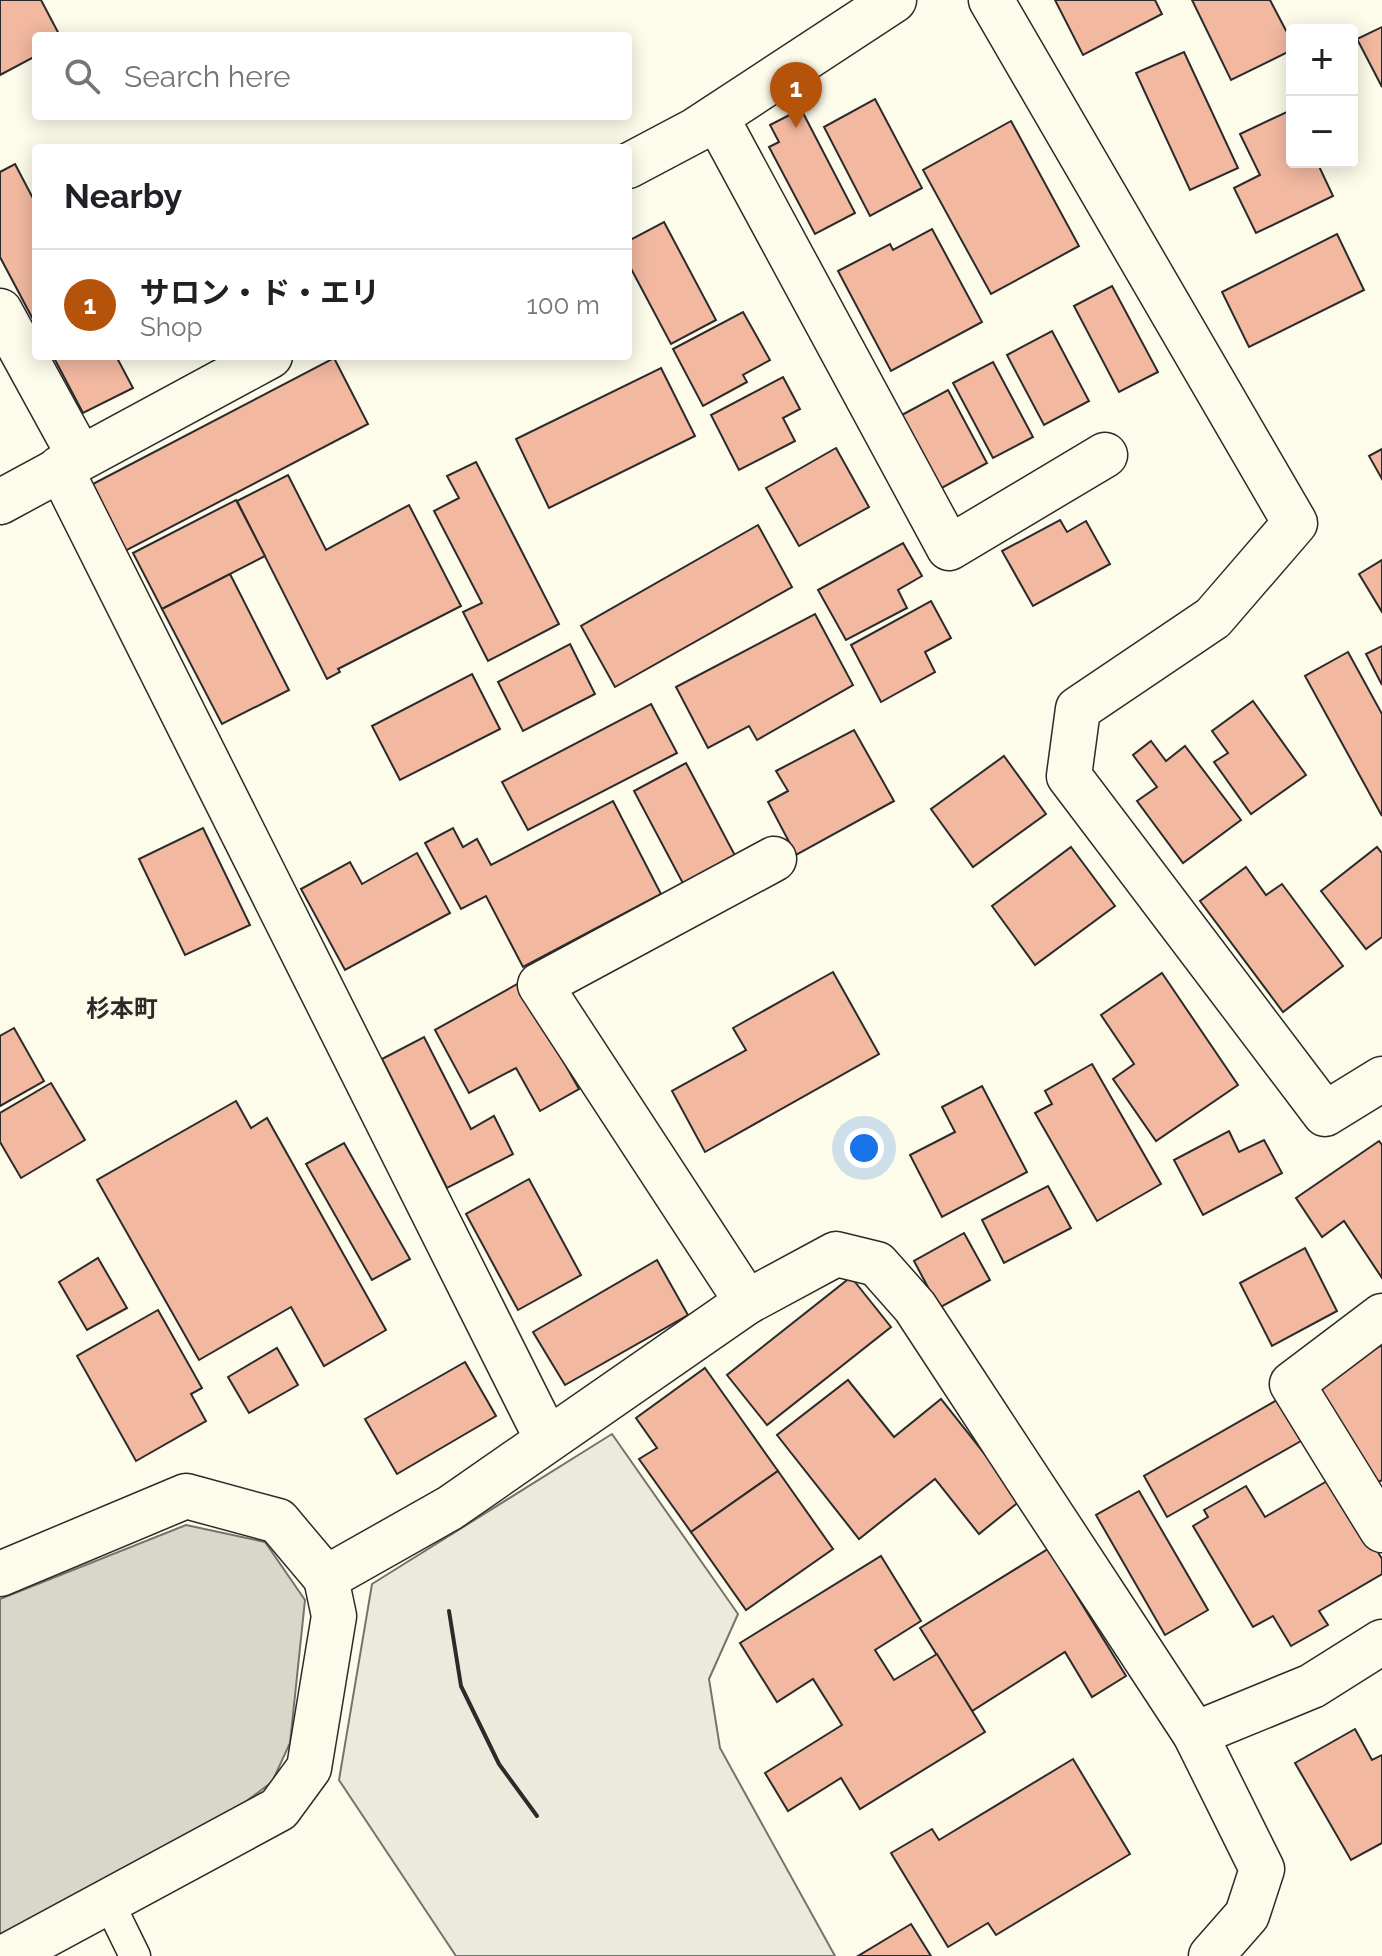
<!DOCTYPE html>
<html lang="en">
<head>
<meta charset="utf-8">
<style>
  :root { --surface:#fff; --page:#f6f6f6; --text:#202124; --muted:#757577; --line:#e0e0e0; --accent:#b45309 }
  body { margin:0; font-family:Raleway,"Noto Sans JP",sans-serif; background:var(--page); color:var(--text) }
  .controls { position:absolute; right:24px; top:24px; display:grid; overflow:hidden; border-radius:8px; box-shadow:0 4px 20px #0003 }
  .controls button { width:72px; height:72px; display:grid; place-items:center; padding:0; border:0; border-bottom:2px solid var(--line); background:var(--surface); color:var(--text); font:40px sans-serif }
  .you { position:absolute; left:864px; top:1148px; width:28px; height:28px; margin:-20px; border:6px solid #fff; border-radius:50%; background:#1a73e8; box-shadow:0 0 0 12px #1a73e833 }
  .badge { display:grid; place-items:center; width:52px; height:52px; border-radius:50%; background:var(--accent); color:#fff; font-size:26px; font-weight:700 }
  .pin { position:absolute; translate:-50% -66px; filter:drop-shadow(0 2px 4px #0008) }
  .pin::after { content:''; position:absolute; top:42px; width:28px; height:24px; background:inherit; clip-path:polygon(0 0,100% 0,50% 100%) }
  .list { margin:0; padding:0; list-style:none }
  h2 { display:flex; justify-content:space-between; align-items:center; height:104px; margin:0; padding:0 32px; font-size:34px }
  h2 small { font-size:26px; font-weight:400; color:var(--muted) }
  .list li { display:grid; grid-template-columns:52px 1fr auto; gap:24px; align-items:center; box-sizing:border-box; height:112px; padding:0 32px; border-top:2px solid var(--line) }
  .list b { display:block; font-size:30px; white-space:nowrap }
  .list p { margin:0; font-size:26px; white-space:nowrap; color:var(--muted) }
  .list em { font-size:26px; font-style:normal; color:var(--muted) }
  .icon { flex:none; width:44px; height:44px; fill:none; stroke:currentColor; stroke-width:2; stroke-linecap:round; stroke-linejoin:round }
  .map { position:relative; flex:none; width:1382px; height:1956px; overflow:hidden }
  .search { position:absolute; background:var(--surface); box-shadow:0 4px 20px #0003; left:32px; top:32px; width:600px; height:88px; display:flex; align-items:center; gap:20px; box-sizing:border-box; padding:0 28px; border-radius:8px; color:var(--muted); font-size:30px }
  .panel { position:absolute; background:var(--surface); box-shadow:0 4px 20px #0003; left:32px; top:144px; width:600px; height:216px; border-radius:8px }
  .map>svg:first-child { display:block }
</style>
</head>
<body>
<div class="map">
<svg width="1382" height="1956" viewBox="0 0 1382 1956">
  <rect width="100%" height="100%" fill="#fdfbea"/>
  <path fill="#ecebdb" stroke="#74746e" stroke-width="2" d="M612,1434L738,1614L709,1679L720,1748L835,1956H456L339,1780L372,1584Z"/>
  <path fill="#d8d7c9" stroke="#74746e" stroke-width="2" d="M186,1525L265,1542L305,1600L290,1743L272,1782L227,1816L0,1942V1599Z"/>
  <g fill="#f2b8a0" stroke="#2b2b2b" stroke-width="2">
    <path d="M0,0H41L60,36H36V56L0,75Z"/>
    <path d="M1055,0H1155L1162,14L1083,55Z"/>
    <path d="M1192,0H1270L1292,42V50L1231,80Z"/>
    <path d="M1382,27V87L1357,39Z"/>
    <path d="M1184,52L1238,168L1190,190L1136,73Z"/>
    <path d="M875,99L922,188L870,216L824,127Z"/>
    <path d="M801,109L855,213L815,234L769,147L779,142L770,125Z"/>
    <path d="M1291,110L1292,162H1317L1333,196L1256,233L1234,188L1260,175L1240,134Z"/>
    <path d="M1011,121L1079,246L991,294L923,170Z"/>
    <path d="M15,164L36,204V325L0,257V172Z"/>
    <path d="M664,222L716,320L671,344L628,263V241Z"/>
    <path d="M932,229L982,322L891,371L838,271L890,244L893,250Z"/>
    <path d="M1337,234L1364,290L1249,347L1222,292Z"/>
    <path d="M1112,286L1158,372L1119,392L1074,306Z"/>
    <path d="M743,312L770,360L743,375L747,382L703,406L673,349Z"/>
    <path d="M1052,331L1089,401L1044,425L1007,355Z"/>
    <path d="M53,356H116L133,388L83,413Z"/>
    <path d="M334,358L368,424L125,551L91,485Z"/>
    <path d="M993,362L1033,437L993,458L953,383Z"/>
    <path d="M661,368L695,436L549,508L516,439Z"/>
    <path d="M783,377L800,409L783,418L795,441L739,470L711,415Z"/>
    <path d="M948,390L987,463L940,489L900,416Z"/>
    <path d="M836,448L869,507L799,546L766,488Z"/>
    <path d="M1382,449V479L1369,456Z"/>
    <path d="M476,462L559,624L488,661L463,612L482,603L434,511L459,498L447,476Z"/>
    <path d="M288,475L326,550L409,505L461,606L338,669L340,672L327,679L237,501Z"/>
    <path d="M236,500L265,556L162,609L133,553Z"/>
    <path d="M1060,520L1067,532L1086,521L1110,564L1033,606L1002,551Z"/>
    <path d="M758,525L792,587L615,687L581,626Z"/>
    <path d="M903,543L922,576L898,590L907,608L846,640L818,590Z"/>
    <path d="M1382,560V612L1359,574Z"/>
    <path d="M230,574L289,690L222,724L162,609Z"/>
    <path d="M931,601L951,638L925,652L935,672L881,702L851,645Z"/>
    <path d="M815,614L853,685L757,740L749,726L708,748L676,687Z"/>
    <path d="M570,644L595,694L523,731L498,682Z"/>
    <path d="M1382,646V685L1366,654Z"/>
    <path d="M1348,652L1382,714V816L1305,676Z"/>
    <path d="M472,674L500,729L400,780L372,726Z"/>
    <path d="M1253,701L1306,775L1251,814L1214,762L1228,753L1212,731Z"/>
    <path d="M651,704L677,753L528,830L502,782Z"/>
    <path d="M854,730L894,801L796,855L768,802L788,791L776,771Z"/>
    <path d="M1151,741L1166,761L1185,746L1241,820L1183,863L1137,801L1157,787L1133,755Z"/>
    <path d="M1004,756L1046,814L973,867L931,809Z"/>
    <path d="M686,763L739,863L687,891L634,791Z"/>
    <path d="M613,801L661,894L523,967L486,896L461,909L425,843L453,828L463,847L477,839L491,865Z"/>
    <path d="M203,828L250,925L185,955L139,859Z"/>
    <path d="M1071,847L1115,906L1035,965L992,906Z"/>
    <path d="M1377,847L1382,853V937L1366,949L1321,891Z"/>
    <path d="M417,853L450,913L345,970L301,889L350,862L362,884Z"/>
    <path d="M1246,867L1266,895L1282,884L1343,966L1283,1012L1200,901Z"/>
    <path d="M833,972L879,1054L705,1152L672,1091L746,1050L733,1028Z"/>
    <path d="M1162,973L1238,1085L1156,1141L1113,1079L1134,1064L1101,1015Z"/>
    <path d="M519,983L579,1089L540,1111L516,1068L469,1093L435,1030Z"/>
    <path d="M14,1028L44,1081L0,1106V1036Z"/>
    <path d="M424,1037L471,1129L494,1116L513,1154L447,1188L382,1059Z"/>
    <path d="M1092,1064L1161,1184L1097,1221L1035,1113L1052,1104L1045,1091Z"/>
    <path d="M51,1083L85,1140L21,1178L0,1142V1113Z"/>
    <path d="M982,1086L1027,1172L942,1217L910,1155L955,1132L942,1107Z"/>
    <path d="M236,1101L251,1128L267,1118L386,1330L324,1366L291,1307L199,1360L97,1180Z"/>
    <path d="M1229,1131L1239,1152L1264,1140L1282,1173L1203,1215L1174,1160Z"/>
    <path d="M1379,1141L1382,1145V1278L1344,1221L1322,1237L1296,1198Z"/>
    <path d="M344,1143L410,1259L372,1280L306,1164Z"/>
    <path d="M529,1179L581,1275L518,1310L466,1214Z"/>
    <path d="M1048,1186L1071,1228L1004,1263L982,1220Z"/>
    <path d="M964,1233L990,1280L939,1308L914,1261Z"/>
    <path d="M1305,1248L1337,1311L1272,1346L1240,1283Z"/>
    <path d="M98,1258L127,1308L87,1330L59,1282Z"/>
    <path d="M657,1260L688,1315L565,1385L533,1332Z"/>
    <path d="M851,1277L891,1327L767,1425L727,1375Z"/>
    <path d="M158,1310L202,1388L191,1394L206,1421L136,1461L77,1356Z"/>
    <path d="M1382,1345V1480L1371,1486L1314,1382Z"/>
    <path d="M277,1348L298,1385L249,1413L228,1377Z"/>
    <path d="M465,1362L496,1416L397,1474L365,1419Z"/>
    <path d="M705,1368L778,1471L691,1532L639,1459L657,1448L636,1418Z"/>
    <path d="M848,1380L894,1437L941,1399L1021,1500L979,1534L935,1479L859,1539L777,1435Z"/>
    <path d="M1277,1400L1301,1441L1167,1517L1144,1476Z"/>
    <path d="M778,1471L833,1549L746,1610L691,1532Z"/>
    <path d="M1334,1477L1382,1559V1574L1319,1611L1328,1625L1291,1646L1273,1616L1253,1627L1193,1526L1208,1517L1204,1510L1246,1486L1265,1517Z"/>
    <path d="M1139,1491L1208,1610L1165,1635L1096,1515Z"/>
    <path d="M1048,1549L1126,1676L1092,1697L1065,1652L972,1711L920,1628Z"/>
    <path d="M881,1556L921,1621L875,1650L894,1680L937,1654L985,1732L860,1809L841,1778L788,1811L765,1773L842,1725L813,1679L777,1702L740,1643Z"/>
    <path d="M1355,1729L1372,1760L1382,1755V1843L1351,1860L1295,1763Z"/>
    <path d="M1073,1759L1130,1854L996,1935L988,1923L948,1947L891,1853L932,1829L939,1840Z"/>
    <path d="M911,1924L931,1956H858Z"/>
  </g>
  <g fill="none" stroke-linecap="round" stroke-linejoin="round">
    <g stroke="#2b2b2b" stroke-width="33">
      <path id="service" d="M108,1901L135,1956"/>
    </g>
    <g stroke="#2b2b2b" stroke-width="47">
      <g id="minor">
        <path d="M991,0L1295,523L1213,618L1078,709L1069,776L1325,1114L1382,1079"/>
        <path d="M716,117L949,548L1105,455"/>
        <path d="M628,166L696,130L894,0"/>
        <path d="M0,311L80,457"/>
        <path d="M60,468L547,1439"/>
        <path d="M0,502L270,356"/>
        <path d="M747,1302L540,985L774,859"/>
        <path d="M1382,1316L1292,1384L1382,1530"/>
        <path d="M0,1574L186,1496L278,1521L326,1578L450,1508L747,1302L836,1254L877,1264L915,1307L1195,1734L1262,1869L1247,1915L1211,1956"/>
        <path d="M1195,1734L1312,1686L1382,1642"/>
        <path d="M7,1956L279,1809L309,1768L334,1616L326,1578"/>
      </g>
    </g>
    <use href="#service" stroke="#fdfbea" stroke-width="30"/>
    <use href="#minor" stroke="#fdfbea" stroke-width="44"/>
    <path stroke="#2b2b2b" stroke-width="4" d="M449,1611L461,1686L499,1764L537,1816"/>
  </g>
  <g text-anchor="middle" stroke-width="6" stroke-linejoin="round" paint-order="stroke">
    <g font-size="24" font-weight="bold" fill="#2b2b2b" stroke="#fdfbea">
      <text x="122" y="1017">杉本町</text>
    </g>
  </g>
</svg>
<div class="controls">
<button>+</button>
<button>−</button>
</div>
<div class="you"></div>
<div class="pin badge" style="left:796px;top:128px">1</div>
<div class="search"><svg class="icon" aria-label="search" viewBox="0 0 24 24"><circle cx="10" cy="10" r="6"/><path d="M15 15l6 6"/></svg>Search here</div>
<section class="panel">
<h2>Nearby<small></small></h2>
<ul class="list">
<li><span class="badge">1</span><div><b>サロン・ド・エリ</b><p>Shop</p></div><em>100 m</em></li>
</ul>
</section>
</div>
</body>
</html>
